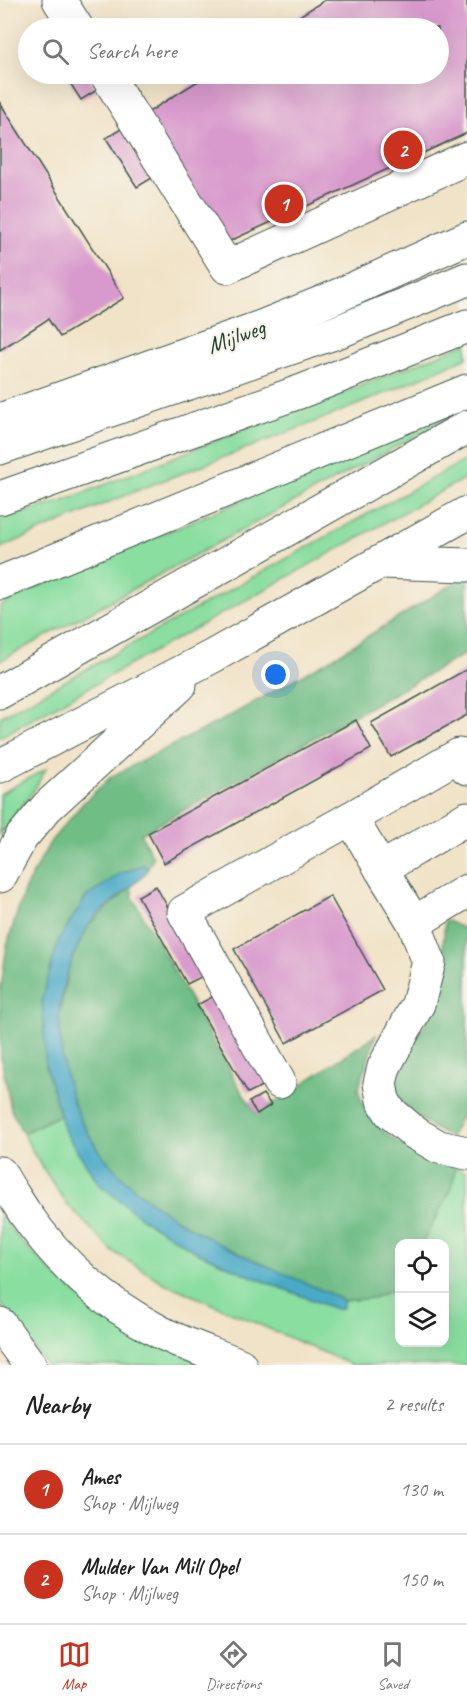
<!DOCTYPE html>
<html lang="en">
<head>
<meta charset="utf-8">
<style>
  :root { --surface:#fff; --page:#f6f6f6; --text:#222; --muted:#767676; --line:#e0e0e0; --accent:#c8321e }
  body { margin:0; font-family:Caveat,sans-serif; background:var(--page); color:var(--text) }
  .controls { position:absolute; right:18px; bottom:18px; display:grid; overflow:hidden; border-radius:12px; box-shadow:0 6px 24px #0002 }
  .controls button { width:54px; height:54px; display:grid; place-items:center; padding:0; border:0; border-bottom:2px solid var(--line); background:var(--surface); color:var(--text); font:30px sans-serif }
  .you { position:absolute; left:276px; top:675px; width:21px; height:21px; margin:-15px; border:4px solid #fff; border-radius:50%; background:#1a73e8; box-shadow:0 0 0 9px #1a73e833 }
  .badge { display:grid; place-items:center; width:39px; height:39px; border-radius:50%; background:var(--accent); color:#fff; font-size:20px; font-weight:700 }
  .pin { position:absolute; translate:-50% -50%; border:3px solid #fff; box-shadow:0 2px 6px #0006 }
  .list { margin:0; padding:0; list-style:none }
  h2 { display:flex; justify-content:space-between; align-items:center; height:78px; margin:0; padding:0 24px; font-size:26px }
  h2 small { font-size:20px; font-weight:400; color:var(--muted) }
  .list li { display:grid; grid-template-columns:39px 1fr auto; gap:18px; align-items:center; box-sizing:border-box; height:90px; padding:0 24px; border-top:2px solid var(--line) }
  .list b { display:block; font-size:22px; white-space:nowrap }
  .list p { margin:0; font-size:20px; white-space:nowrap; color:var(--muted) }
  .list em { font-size:20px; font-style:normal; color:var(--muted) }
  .icon { flex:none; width:33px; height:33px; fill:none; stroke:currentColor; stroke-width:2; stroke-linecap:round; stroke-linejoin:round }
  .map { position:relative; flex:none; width:467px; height:1365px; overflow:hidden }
  .search { position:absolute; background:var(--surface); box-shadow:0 6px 24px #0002; left:18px; right:18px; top:18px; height:66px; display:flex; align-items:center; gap:15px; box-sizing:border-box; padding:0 21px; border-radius:33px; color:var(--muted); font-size:22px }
  .sheet { height:258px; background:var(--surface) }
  nav { display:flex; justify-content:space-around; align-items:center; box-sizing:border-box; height:84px; border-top:2px solid var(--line); background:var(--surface); font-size:16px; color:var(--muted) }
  nav a { display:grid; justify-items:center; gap:3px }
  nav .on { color:var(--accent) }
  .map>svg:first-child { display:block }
</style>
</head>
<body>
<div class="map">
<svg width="467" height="1365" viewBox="0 0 467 1365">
  <rect width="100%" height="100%" fill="#f7f3e8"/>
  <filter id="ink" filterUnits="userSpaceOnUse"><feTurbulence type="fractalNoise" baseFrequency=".0167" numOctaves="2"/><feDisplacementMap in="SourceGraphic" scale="12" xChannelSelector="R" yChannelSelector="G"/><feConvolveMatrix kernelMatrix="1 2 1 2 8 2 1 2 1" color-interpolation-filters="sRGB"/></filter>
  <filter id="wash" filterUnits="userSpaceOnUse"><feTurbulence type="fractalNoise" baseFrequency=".008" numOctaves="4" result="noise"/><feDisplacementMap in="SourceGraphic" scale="24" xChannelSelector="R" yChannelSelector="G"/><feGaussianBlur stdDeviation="1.35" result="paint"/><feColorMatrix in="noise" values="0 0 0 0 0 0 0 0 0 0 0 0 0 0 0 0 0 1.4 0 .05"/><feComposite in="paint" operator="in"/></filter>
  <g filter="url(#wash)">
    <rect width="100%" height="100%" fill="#f1e3c7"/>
    <g fill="#8adea0" stroke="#548e6a" stroke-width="1.5">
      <path d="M467,343V357C368,403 266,441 164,480C109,501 55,525 0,548V519L61,502L240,431L376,380Z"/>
      <path d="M467,408L0,661V606L33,589L381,441Z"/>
      <path d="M467,459V477L0,737V717Z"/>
      <path d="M46,769L34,790L0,835V794Z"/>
      <path d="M60,1115L65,1132L99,1184L144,1220L193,1250L253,1277L338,1310L343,1307V1301C359,1299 390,1299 399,1283L400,1342H444V1244L422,1243L452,1188L455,1167L467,1172V1365H352L164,1283L112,1251L66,1203L35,1156L23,1133Z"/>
      <path d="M0,1213L18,1238L52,1272L93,1308L206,1365H46L0,1302Z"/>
    </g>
    <g fill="#6fbd86" stroke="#477d5d" stroke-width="1.5">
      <path d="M467,575V653L141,834L153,858L148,867L142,865L59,939L46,1067L60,1115L23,1133L11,1110L1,1057L0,994L7,945L25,888L51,841L84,802L112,776L228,717L331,659Z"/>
      <path d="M131,887L133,898L243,1094L257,1114L376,1035L358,1090C361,1099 364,1109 370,1117C390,1145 424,1154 455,1167L452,1188L422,1243L400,1244L399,1283L397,1288L373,1298L343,1301L199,1235L146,1200L104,1159L78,1115L63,1071L59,1016L70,961L89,925Z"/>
      <path d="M445,920L467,930V1105L450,1138C426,1122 387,1107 399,1073L439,997Z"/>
    </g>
    <path fill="#48aac8" stroke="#34747e" stroke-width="1.5" d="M142,865L148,867L147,871C131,892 102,904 88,927C73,951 60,988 59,1017C59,1026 60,1035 61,1044C73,1198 219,1243 339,1298L343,1301V1307L338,1310L253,1277L193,1250L144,1220L99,1184L65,1132L46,1067L42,999L59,939L86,897L120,874Z"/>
    <g id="blocks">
      <g fill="#d89acc">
        <path d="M325,0H467V133L223,244L142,116L209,74H438V28H280Z"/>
        <path d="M68,74H86L97,90L81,100L65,75Z"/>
        <path d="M0,103L124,298L60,337L48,319L0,350Z"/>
        <path d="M121,129L152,178L137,187L106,138Z"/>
        <path d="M467,669V715L391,757L371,723Z"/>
        <path d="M356,720L371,749L164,863L148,833Z"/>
        <path d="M156,886L205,975L187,984L138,896Z"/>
        <path d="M330,896L383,990L286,1043L234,949Z"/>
        <path d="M216,995L266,1084L248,1093L197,1005Z"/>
        <path d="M263,1094L271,1105L257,1114L249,1102Z"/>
      </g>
    </g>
  </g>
  <g filter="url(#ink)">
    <use href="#blocks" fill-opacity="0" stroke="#3e564a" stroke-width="1.5"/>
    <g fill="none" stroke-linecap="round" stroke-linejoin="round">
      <g stroke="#3e564a" stroke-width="35">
        <g id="minor">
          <path d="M59,0L77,28"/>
          <path d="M106,74L227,267L467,158"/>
          <path d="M381,562L467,565"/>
          <path d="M467,818L381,869L414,923L429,962L418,1004L384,1067L380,1083L383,1100L390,1112L415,1133L439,1147L467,1153"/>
          <path d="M381,869L351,818L459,755L467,768"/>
          <path d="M414,923L467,891"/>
          <path d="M279,1082L184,912L351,818"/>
        </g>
      </g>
      <g stroke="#3e564a" stroke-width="35">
        <g id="major">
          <path d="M0,420L261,327L328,300L467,238"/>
          <path d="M0,448L340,331L467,279"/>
        </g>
      </g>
      <g stroke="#3e564a" stroke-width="35">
        <g id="highway">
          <path d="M0,498L302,391L467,326"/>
          <path d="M0,583L467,391"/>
          <path d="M0,692L467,427"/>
          <path d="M0,766L213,656L467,513"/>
          <path d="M0,876L21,838L47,807L180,685"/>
          <path d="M0,1173C7,1187 16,1199 24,1212C61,1265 103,1302 160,1332C185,1345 214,1354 240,1365"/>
          <path d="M0,1324L30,1365"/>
        </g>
      </g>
      <use href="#minor" stroke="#fff" stroke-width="33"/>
      <use href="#major" stroke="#fff" stroke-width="33"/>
      <use href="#highway" stroke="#fff" stroke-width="33"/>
    </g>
  </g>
  <g text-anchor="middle" stroke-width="4.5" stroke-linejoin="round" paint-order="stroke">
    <g font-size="24" fill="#1f3d34" stroke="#f7f3e8">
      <text transform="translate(236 336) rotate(-20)" y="8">Mijlweg</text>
    </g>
  </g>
</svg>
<div class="controls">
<button><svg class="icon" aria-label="locate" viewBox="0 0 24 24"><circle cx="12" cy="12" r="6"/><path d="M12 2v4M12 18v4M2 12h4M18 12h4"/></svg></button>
<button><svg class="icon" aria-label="layers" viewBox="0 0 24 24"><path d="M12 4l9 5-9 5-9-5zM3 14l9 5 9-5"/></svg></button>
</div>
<div class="you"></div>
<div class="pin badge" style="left:284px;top:204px">1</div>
<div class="pin badge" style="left:403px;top:150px">2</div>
<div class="search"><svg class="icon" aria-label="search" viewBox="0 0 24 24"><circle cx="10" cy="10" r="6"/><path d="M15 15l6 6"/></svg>Search here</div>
</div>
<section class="sheet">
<h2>Nearby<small>2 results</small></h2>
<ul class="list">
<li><span class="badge">1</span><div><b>Ames</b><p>Shop · Mijlweg</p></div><em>130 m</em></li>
<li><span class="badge">2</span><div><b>Mulder Van Mill Opel</b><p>Shop · Mijlweg</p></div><em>150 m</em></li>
</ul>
</section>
<nav>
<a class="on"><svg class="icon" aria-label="map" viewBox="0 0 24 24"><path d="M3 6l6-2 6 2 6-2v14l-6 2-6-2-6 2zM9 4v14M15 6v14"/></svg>Map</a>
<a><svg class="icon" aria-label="directions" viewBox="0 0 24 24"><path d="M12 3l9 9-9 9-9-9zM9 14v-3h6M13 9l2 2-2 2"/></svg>Directions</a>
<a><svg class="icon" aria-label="saved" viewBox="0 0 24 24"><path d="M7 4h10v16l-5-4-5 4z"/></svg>Saved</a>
</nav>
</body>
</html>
